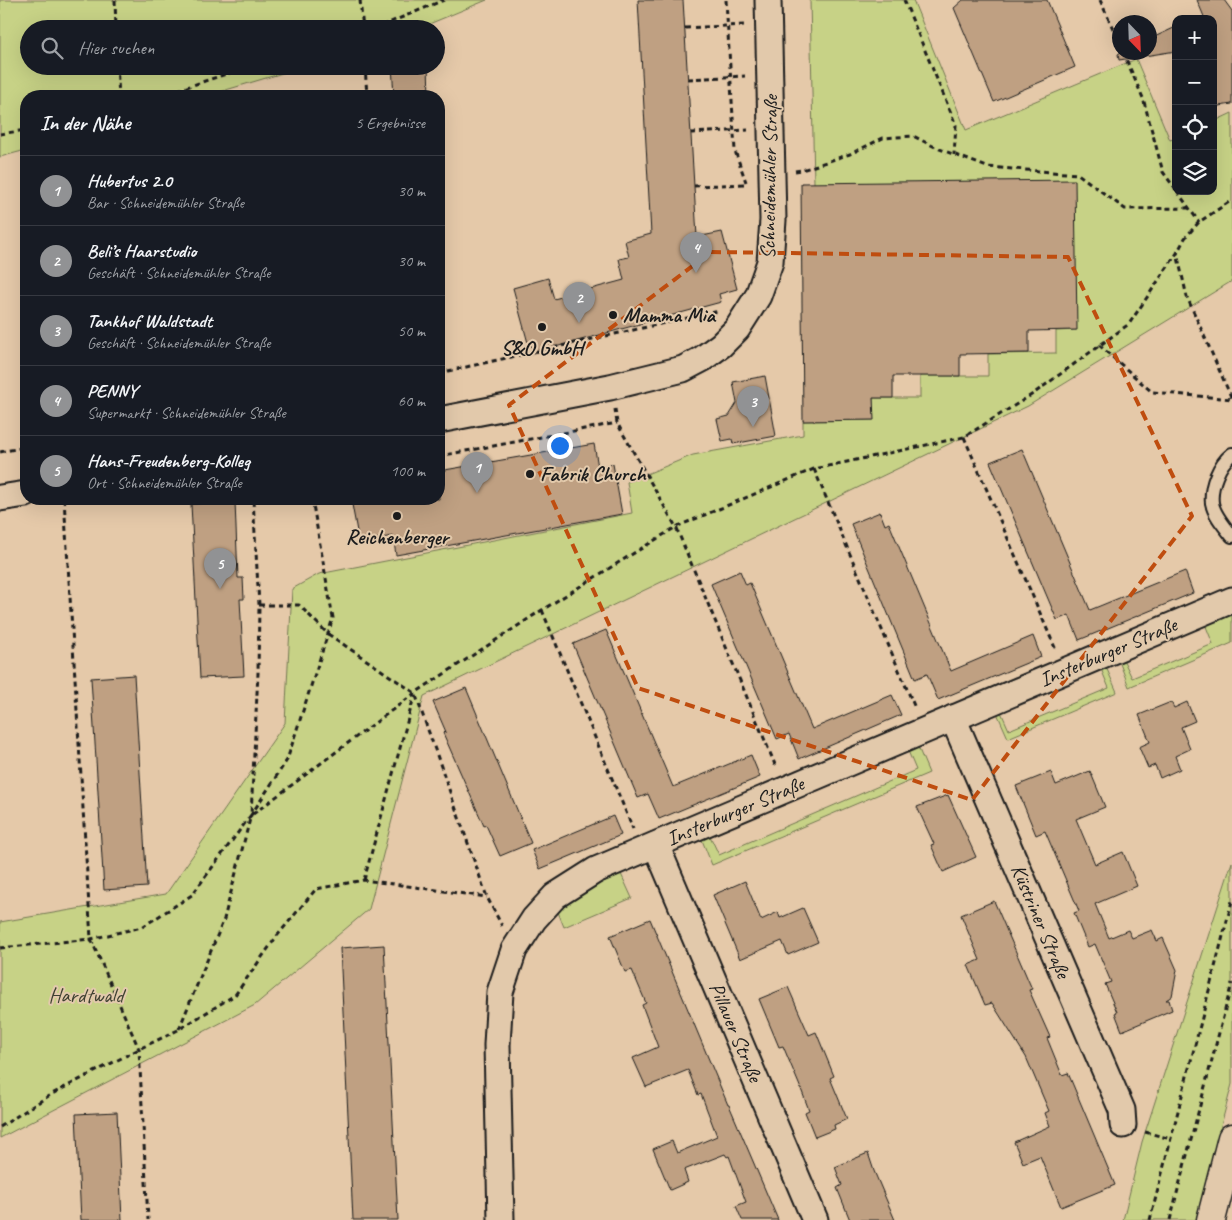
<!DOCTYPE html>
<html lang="de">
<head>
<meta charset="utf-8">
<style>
  :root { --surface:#171b24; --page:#242831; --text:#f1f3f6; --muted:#9ea1a6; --line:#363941; --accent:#919294 }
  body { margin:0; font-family:Caveat,sans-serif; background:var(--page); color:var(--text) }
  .controls { position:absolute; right:15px; top:15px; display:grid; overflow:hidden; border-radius:10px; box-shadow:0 5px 20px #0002 }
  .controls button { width:45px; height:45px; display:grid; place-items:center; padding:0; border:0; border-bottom:1px solid var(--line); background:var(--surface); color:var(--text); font:25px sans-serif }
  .compass { position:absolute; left:1112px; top:15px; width:45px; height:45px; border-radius:50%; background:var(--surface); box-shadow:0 5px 20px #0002; rotate:157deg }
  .you { position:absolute; left:559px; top:445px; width:18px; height:18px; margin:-12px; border:4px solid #fff; border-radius:50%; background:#1a73e8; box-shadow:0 0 0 8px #1a73e833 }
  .badge { display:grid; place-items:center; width:32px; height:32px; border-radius:50%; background:var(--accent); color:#fff; font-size:16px; font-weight:700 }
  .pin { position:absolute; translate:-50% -41px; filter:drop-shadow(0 1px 2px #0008) }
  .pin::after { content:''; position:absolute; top:26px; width:18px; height:15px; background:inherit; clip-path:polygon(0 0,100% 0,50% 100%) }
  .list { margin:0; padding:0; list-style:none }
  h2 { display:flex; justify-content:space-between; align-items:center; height:65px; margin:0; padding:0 20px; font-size:21px }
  h2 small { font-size:16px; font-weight:400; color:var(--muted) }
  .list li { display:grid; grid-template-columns:32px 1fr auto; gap:15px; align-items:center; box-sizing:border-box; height:70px; padding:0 20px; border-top:1px solid var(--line) }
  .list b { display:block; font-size:19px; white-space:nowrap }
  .list p { margin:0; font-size:16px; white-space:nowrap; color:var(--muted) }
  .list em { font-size:16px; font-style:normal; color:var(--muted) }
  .icon { flex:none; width:28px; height:28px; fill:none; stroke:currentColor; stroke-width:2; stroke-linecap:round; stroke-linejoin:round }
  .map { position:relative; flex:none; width:1232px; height:1220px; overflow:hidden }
  .search { position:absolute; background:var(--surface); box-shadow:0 5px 20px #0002; left:20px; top:20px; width:425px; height:55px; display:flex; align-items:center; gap:12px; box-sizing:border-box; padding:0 18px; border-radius:28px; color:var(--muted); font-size:19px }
  .panel { position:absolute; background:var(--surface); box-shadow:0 5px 20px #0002; left:20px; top:90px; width:425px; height:415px; border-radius:20px }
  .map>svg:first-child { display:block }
</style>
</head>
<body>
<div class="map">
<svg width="1232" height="1220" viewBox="0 0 1232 1220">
  <rect width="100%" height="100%" fill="#e5c9a9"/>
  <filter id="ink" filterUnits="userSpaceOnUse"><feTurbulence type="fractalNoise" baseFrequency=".02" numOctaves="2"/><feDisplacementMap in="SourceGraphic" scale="10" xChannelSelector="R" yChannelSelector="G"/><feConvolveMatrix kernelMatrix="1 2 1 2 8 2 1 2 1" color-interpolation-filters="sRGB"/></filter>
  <g filter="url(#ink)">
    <g fill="#c7d286" stroke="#727751">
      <path d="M0,0H487L417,29H29V66H306L206,96H26V150L0,157Z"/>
      <path d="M810,0H913L966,130L1136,59L1170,140L1176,138V191H1213V122L1232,113V281L1028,406L424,696L369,909L255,1005L0,1138V922L166,894L285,723L292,589L319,574L632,513L627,482L693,455L803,435V421L873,420V398H920V376H988V354L1056,353V331L1076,330L814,183Z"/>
      <path d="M1232,613V643L1129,687L1119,661L1123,659L1132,678L1213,644L1205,624Z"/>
      <path d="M1106,667L1117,692L1008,738L997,713L1001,712L1009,730L1109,688L1101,669Z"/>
      <path d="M918,747L929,773L712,865L702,840L710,836L719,855L916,770L908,751Z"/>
      <path d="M1232,862V1084L1196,1220H1123L1142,1142Z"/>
      <path d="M621,874L632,898L564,927L558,912C577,894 598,884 621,874Z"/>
    </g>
    <g fill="#bfa082" stroke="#1c1c1c">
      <path d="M638,0H683L697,237L722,232L737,289L719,294L721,302L533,353L531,345L528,343L513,288L548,278L554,299L624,280L619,259L629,257L625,241L651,234Z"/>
      <path d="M963,0H1047L1075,67L994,102L954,8Z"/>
      <path d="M1197,0H1224L1232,11V104L1213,107V19H1205Z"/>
      <path d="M1176,27V51L1119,60L1118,54L1121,52H1150V39Z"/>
      <path d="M392,66H428L429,96H394Z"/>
      <path d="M1075,180L1077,330L1029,331V353L960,354V376H893V398H873L874,420L803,421L801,183Z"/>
      <path d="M765,376L776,436L733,444L732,439L722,441L717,419L729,416L737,403L733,382Z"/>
      <path d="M594,444L598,467L613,464L622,514L396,555L393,536L359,542L351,499H439V471Z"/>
      <path d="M1022,449L1090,610L1185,571L1193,593L1079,640L1069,615L1057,620L990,462Z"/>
      <path d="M235,502L238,578H243L244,599H240L244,676L200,678L191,504Z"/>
      <path d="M880,512L885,525L889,523L951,671L1033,636L1041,657L938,700L927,674L915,679L851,524Z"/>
      <path d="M740,571L746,585L750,583L812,729L892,695L901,715L799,759L789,734L777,739L711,584Z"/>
      <path d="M606,630L673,787L751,755L760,777L659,819L648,794L638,798L573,644Z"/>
      <path d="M134,675L147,887L104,890L91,678Z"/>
      <path d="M466,688L531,843L500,856L486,825L484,826L443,733L446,732L433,702Z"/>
      <path d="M1171,702L1174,708L1187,702L1195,721L1181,727L1190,749L1175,756L1180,769L1160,778L1155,765L1148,768L1139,747L1150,742L1139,715Z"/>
      <path d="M1090,771L1105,807L1076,819L1095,864L1123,852L1137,886L1095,904L1109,938L1128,930L1132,938L1152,930L1157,941L1163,938L1177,970L1172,996L1166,1000H1169L1172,1010L1122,1031L1115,1013L1117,1012L1105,984L1111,982L1095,944L1088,947L1074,913L1079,911L1045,831L1036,835L1016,786L1051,772L1056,785Z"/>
      <path d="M948,795L976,857L943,872L931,845L934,844L917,807Z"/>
      <path d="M613,816L621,835L540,869L532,850Z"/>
      <path d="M745,881L761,920L778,912L780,918L803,908L818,942L788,955L782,941L740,959L713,895Z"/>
      <path d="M994,901L1032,989L1029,990L1050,1037L1047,1038L1062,1075L1068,1073L1115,1185L1061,1207L1040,1156L1023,1163L1014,1142L1050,1126L1045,1113L1049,1111L1026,1057L992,1003L985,1005L968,965L980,960L961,915Z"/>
      <path d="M650,919L728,1105H729L778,1220H742L736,1206L746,1202L729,1156L727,1157L725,1154L684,1170L688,1182L670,1190L653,1149L672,1141L677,1153L717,1136L701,1094L698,1095L688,1070L646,1087L633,1058L658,1047L642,1005L646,1003L632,970L625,972L610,936Z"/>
      <path d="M384,945L398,1220H353L340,948Z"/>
      <path d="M788,987L809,1035L816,1032L834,1076L830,1078L847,1119L834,1125L835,1129L815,1137L805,1112L809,1110L801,1089L783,1046L779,1047L759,999Z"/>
      <path d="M117,1112L122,1220H81L76,1114Z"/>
      <path d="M868,1153L874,1171L895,1220H850L837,1188L842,1185L835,1167Z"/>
    </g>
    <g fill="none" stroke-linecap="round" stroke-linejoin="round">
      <g stroke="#1c1c1c" stroke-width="16">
        <path id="lane" d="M1232,454C1219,464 1210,486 1212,503C1214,515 1225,527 1232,536"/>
      </g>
      <g stroke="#1c1c1c" stroke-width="29">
        <g id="street">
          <path d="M439,420L610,387L683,369L702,359L721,345L737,329L758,296L770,262L773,220L768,0"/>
          <path d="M0,498L26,494"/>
          <path d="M953,718L1122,1110L1123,1125"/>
          <path d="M656,845L815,1220"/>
          <path d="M501,1220L497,1045L500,992L514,950L534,919L555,896L596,870L1232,600"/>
        </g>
      </g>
      <g stroke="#1c1c1c" stroke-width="31">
        <path id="secondary" d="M1211,1220L1232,1138"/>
      </g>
      <g stroke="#1c1c1c" stroke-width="3" stroke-dasharray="5 4" stroke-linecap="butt">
        <path d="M115,0L116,29"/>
        <path d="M360,0L363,29"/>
        <path d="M726,0L735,151L746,182"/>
        <path d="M904,0L956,125L954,155"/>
        <path d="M1100,0L1120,44"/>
        <path d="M685,28L744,25"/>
        <path d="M374,29L444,0"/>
        <path d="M1123,52L1143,98L1163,172L1176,190"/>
        <path d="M117,66L119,96"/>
        <path d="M365,66L367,96"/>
        <path d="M688,79L745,76"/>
        <path d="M160,96L250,66"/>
        <path d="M691,133L748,130"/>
        <path d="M0,134L26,130"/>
        <path d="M795,171L802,170L850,154L883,138L913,136L937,148L987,167L1078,174L1125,209L1189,208"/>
        <path d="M694,186L747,184"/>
        <path d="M1177,191L1199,222"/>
        <path d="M1099,345L1152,392L1232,399L1187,297L1177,253"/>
        <path d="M439,373L719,311"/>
        <path d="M615,409L617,423L676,527L776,767"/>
        <path d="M964,437L1056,650"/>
        <path d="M0,452L26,447"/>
        <path d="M439,456L617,423"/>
        <path d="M814,469L915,708"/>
        <path d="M64,499L91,939L139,1049L148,1220"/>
        <path d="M259,605H299L328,634L415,693L487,897L502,926"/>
        <path d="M542,610L633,829"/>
        <path d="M253,814L415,693"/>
        <path d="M364,880L415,693L542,610L676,527L814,469L964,437L1033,394L1129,324L1177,253L1185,238L1199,222L1232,200"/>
        <path d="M0,948L91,939L142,927L192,895L251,815L258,673L259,605L253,499"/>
        <path d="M179,1029L224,919L251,815L287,760L333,618L312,499"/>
        <path d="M0,1127L50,1095L139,1049L178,1030L235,995L277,936L316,889L364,880L487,897"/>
        <path d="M1145,1132L1171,1139"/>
        <path d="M1150,1220L1232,901"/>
        <path d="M1170,1220L1232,983"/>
      </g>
      <use href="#lane" stroke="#e2c9ab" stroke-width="12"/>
      <use href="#street" stroke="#e2c9ab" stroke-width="25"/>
      <use href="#secondary" stroke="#e2c9ab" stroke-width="28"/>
    </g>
  </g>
  <path fill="none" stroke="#bf4d0f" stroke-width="4" stroke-dasharray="10 6" stroke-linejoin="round" d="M711,252L1068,257L1192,516L972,800L638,688L509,405Z"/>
  <g fill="#1c1c1c" stroke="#e2c9ab" stroke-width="2">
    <circle cx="613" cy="315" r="5"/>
    <circle cx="542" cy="327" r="5"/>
    <circle cx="530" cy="474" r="5"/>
    <circle cx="397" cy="516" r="5"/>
  </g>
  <g text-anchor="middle" stroke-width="4" stroke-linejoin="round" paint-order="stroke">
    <g font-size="21" fill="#1c1c1c" stroke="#e2c9ab">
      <text transform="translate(769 177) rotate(-89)" y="7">Schneidemühler Straße</text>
      <text transform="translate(1108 652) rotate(-23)" y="7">Insterburger Straße</text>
      <text transform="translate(735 811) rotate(-23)" y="7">Insterburger Straße</text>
      <text transform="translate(1041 921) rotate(67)" y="7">Küstriner Straße</text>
      <text transform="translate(736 1032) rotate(67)" y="7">Pillauer Straße</text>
    </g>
    <g font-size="21" font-weight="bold" fill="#1c1c1c" stroke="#e2c9ab" text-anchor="start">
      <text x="623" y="322">Mamma Mia</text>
      <text x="542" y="355" text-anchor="middle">S&amp;O GmbH</text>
      <text x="540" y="481">Fabrik Church</text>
      <text x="397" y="544" text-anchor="middle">Reichenberger</text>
    </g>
    <g font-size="21" fill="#3e4031" stroke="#e2c9ab">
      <text x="86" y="1002">Hardtwald</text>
    </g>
  </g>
</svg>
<div class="controls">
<button>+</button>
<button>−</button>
<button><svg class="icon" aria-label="locate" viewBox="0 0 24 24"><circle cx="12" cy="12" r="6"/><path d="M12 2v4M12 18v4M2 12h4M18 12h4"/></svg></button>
<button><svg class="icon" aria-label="layers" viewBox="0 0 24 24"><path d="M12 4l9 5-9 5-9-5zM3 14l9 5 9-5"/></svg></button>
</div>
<svg class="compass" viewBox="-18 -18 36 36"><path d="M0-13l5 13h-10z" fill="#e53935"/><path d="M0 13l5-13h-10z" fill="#9ea1a6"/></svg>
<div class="you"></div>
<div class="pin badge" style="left:477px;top:493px">1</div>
<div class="pin badge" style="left:579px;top:323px">2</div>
<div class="pin badge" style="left:753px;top:427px">3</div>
<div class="pin badge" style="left:696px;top:273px">4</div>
<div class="pin badge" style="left:220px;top:589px">5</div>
<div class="search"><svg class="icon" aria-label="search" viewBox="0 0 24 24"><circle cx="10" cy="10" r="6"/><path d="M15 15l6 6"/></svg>Hier suchen</div>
<section class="panel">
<h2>In der Nähe<small>5 Ergebnisse</small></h2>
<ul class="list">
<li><span class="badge">1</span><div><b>Hubertus 2.0</b><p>Bar · Schneidemühler Straße</p></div><em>30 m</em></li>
<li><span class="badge">2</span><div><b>Beli’s Haarstudio</b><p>Geschäft · Schneidemühler Straße</p></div><em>30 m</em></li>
<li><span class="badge">3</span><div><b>Tankhof Waldstadt</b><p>Geschäft · Schneidemühler Straße</p></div><em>50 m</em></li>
<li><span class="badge">4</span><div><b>PENNY</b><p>Supermarkt · Schneidemühler Straße</p></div><em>60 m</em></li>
<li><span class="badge">5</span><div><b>Hans-Freudenberg-Kolleg</b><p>Ort · Schneidemühler Straße</p></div><em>100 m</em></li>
</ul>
</section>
</div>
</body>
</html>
